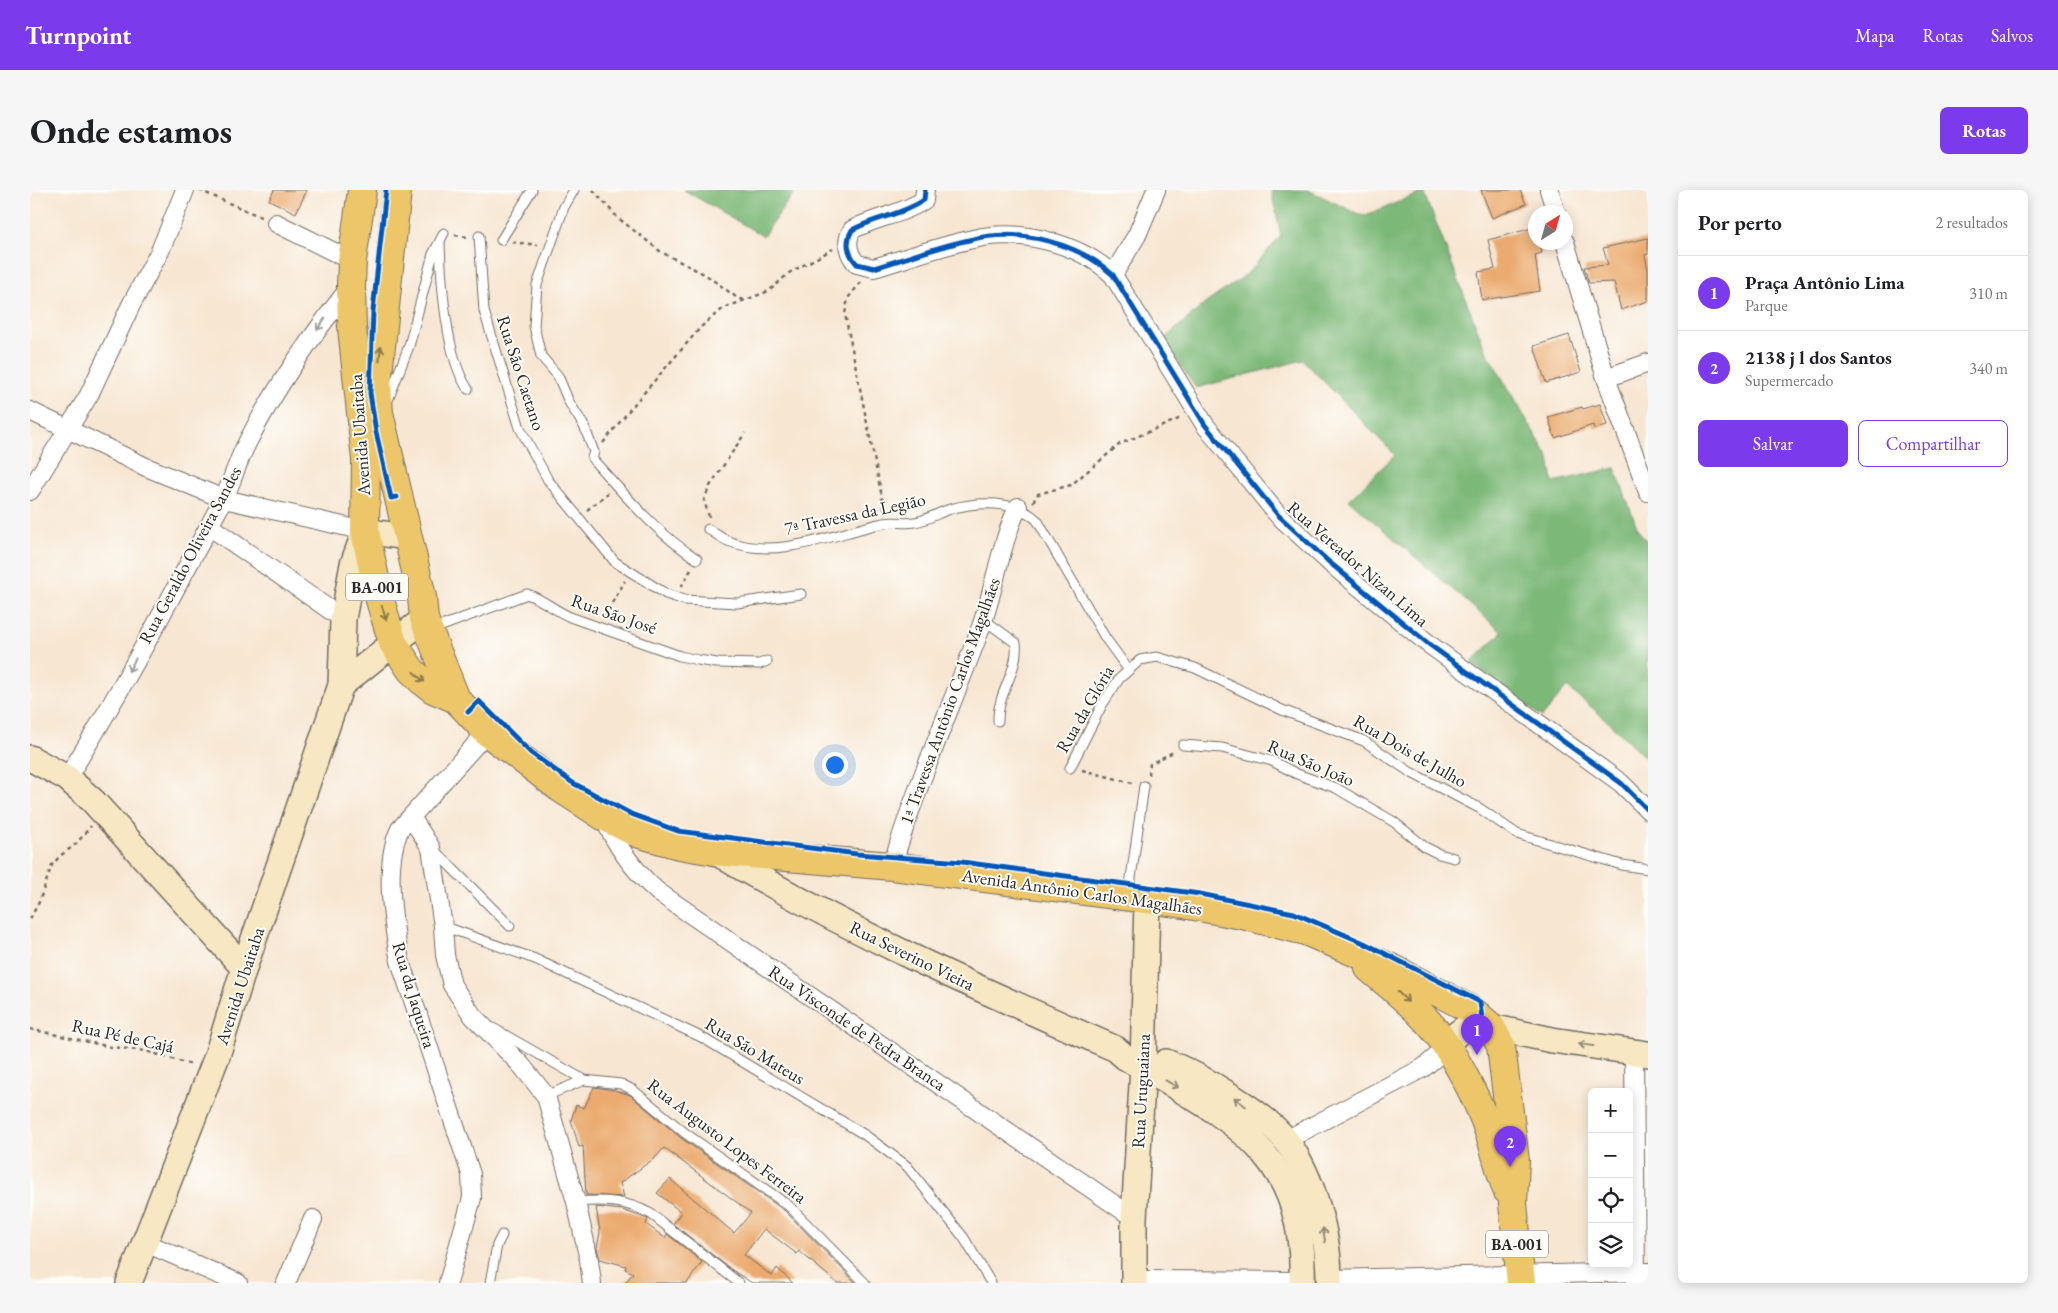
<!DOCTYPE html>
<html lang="pt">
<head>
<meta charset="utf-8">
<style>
  :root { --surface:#fff; --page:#f6f6f6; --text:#202124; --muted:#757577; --line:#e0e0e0; --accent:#7c3aed }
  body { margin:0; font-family:"EB Garamond",serif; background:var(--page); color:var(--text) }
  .controls { position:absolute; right:15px; bottom:15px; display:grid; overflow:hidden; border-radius:8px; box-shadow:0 2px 12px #0003 }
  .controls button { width:45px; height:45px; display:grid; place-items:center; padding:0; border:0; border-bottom:1px solid var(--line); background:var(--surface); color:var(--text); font:25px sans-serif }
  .compass { position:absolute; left:1498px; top:15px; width:45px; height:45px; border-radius:50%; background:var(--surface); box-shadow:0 2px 12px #0003; rotate:37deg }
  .you { position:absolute; left:804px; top:574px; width:18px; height:18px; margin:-12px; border:4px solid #fff; border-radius:50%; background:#1a73e8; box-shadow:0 0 0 8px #1a73e833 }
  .badge { display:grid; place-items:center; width:32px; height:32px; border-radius:50%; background:var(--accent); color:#fff; font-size:16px; font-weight:700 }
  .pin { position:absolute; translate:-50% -41px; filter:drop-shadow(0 1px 2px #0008) }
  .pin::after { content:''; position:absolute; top:26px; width:18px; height:15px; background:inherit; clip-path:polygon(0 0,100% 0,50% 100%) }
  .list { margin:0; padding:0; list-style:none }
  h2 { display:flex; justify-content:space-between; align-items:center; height:65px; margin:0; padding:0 20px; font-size:21px }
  h2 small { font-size:16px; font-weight:400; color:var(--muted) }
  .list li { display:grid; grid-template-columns:32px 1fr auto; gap:15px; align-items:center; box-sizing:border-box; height:75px; padding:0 20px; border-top:1px solid var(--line) }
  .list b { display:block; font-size:19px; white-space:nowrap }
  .list p { margin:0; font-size:16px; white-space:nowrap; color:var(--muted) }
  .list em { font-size:16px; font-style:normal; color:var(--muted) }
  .actions { display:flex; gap:10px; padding:15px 20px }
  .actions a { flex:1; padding:11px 0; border:1px solid var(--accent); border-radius:8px; text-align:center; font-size:18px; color:var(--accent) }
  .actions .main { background:var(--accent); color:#fff }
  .icon { flex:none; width:28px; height:28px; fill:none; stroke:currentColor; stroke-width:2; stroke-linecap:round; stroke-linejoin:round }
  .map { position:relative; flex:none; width:1618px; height:1093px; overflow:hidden; border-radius:8px }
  header { display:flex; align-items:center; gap:30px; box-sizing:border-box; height:70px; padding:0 25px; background:var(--accent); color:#fff }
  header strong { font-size:24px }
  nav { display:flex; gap:28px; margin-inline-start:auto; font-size:18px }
  .intro { display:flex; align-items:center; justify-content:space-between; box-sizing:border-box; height:120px; padding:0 30px }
  h1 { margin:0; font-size:35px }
  .button { padding:12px 22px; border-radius:8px; background:var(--accent); color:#fff; font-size:18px; font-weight:700 }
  main { display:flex; gap:30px; padding:0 30px }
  aside { flex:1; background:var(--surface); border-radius:8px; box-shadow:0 2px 12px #0003 }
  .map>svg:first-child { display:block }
</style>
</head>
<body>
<header>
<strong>Turnpoint</strong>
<nav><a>Mapa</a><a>Rotas</a><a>Salvos</a></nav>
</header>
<div class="intro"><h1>Onde estamos</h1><a class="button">Rotas</a></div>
<main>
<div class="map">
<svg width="1618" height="1093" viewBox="0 0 1618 1093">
  <rect width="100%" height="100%" fill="#fdfcf7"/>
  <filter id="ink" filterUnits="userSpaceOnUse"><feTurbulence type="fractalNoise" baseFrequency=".02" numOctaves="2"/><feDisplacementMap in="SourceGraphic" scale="10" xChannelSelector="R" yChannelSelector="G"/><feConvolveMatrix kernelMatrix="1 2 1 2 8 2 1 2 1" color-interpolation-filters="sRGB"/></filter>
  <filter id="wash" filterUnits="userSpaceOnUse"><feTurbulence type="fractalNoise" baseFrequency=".0096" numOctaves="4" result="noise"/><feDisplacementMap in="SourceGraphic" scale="20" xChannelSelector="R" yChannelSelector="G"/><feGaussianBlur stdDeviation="1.12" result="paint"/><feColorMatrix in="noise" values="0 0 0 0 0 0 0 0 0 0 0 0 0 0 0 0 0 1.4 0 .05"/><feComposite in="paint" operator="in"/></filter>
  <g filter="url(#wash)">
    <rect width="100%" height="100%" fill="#f7e6d2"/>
    <g fill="#7bb877" stroke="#537251">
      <path d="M654,0H766L733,46Z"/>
      <path d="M1241,0H1278L1333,26L1394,2L1455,159L1519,268L1523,292L1585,278L1608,340L1618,353V570L1572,526L1537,497L1512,527L1441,473L1472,442L1319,310L1365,265L1273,170L1166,198L1133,150L1176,113L1217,84L1251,46Z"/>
    </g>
    <g id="blocks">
      <g fill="#ebab6f">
        <path d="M244,0H277L266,23L239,10Z"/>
        <path d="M1451,0H1490L1496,14L1462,28Z"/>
        <path d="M1506,37V52H1509L1512,63L1505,65L1510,101L1452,110L1448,82L1465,79L1458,50Z"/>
        <path d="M1618,48V64L1615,65L1618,80V111L1591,120L1584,92L1559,93L1554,77L1578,75L1573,58Z"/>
        <path d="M1539,145L1551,182L1516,193L1504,156Z"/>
        <path d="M1570,214L1577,235L1564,239L1563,235L1525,248L1518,227L1552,217L1553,219Z"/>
        <path d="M564,897L584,900L600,905L651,948L755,1021L826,1093H807L769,1061L767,1064L734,1039L714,1065L742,1086L747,1078L763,1093H722L702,1080L643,1034L651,1022L627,1003L640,989L704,1043L721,1023L634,958L625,968L590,993L594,1007L556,1005L553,956L549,957L541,930L546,915L554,918Z"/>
        <path d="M566,1017L592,1020L618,1029L616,1034L635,1048L637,1044L672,1072L657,1093H595L603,1083L595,1079L596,1076L570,1069L567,1058L570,1042Z"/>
      </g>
    </g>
  </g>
  <g filter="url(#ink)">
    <use href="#blocks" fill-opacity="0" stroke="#726c65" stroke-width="1"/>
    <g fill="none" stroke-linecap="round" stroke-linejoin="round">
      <g stroke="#726c65" stroke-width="11">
        <g id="lane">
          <path d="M544,0L534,17L507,95L504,136L511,166L528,186L539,212L554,236L564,262L562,268L564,271C596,306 626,343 667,369"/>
          <path d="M449,46L454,121L490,238L518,290L585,372L636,404L654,410L707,413L771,404"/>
          <path d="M471,50L502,0"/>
          <path d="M410,52C411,91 416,168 438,199"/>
          <path d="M358,210L379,156L403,64L414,43"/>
          <path d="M678,339C685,343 691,348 698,351C748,371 805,343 854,333C864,331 875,334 885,332C897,330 908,323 920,319C948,311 985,310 1007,330L1076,449L1098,479"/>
          <path d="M953,429L986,453C989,481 967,503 968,531"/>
          <path d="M401,440L497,404C514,410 524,420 540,427L650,466L668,470L687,473L730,474L737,471"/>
          <path d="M1153,555L1192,558L1242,571L1267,584L1306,598L1364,632L1395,657L1409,664L1424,668"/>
          <path d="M1040,578L1072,515L1089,489L1110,470L1127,467L1165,478L1252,520L1334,551L1380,582L1449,618L1487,644L1592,675L1618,679"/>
          <path d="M403,659L480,736"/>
          <path d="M1100,695L1114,596"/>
          <path d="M413,736L505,769L671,847L835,945L877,976L934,1048L961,1093"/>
          <path d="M461,837L554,890"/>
          <path d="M516,906L554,890L591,894L603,900L655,943L759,1016L835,1093"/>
          <path d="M546,1012C573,1010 596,1010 621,1024L709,1093"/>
          <path d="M460,1093L467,1055L472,1045"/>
        </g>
      </g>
      <g stroke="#726c65" stroke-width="20">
        <g id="street">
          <path d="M895,0L894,10C872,25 845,27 822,40C815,52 818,64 827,74L844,78C877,68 910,56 943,49C989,38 1049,53 1083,85L1175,235L1248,325L1299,372L1400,455L1591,593L1618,620"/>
          <path d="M1519,0L1526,22"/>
          <path d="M246,33L322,71"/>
          <path d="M1535,52L1576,188L1618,302"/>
          <path d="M1083,85L1107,45L1126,0"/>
          <path d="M1576,188L1618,173"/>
          <path d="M0,221L116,277L194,309L335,341"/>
          <path d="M0,301L59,205L101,115L130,61L155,0"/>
          <path d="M179,336L313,429"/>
          <path d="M37,588C93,499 142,405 192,312C202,293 207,272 217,253C246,196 282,145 321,96"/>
          <path d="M573,626C586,656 603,680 628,702L1104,1028"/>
          <path d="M381,627L401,658L413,736L415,765L422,795L443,826L491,875L516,906L546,1012L559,1070L562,1093"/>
          <path d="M862,676C887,593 921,518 951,437C965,397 970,355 988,317"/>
          <path d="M1604,862L1606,1093"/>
          <path d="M1256,950L1393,878L1417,858"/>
          <path d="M116,1053L208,1093"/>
          <path d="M1299,1089L1618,1082"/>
          <path d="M1104,1090L1272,1091"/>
          <path d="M256,1093L283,1029"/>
          <path d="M418,1093L442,1008L441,984L370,771C363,734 353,673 370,639L457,542"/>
        </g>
      </g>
      <g stroke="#726c65" stroke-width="28">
        <g id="secondary">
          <path d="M311,495L394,429"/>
          <path d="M0,568L37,588L63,611L214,778"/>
          <path d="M684,661C812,739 949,799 1086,859L1095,867C1195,927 1277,957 1272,1093"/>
          <path d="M1417,858L1423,847L1439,835L1461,837L1522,850L1618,864"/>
          <path d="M1136,872C1169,885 1236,923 1257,952C1283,987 1300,1049 1299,1093"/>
          <path d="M99,1093L187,866L214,778L311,495L313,429L323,374L335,341L369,346L378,349"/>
          <path d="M1104,1093V1028L1113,878L1117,710"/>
        </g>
      </g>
      <g stroke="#726c65" stroke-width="30">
        <g id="primary">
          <path d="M332,0L322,71L321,96L322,138L336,270L335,341L349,407L363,453L381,480L391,490L403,499L426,509"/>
          <path d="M367,0L347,195L349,223L392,407L394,429L426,509L457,542L530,598L573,626L607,643L649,655L684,661L862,676L1148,713L1212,725L1275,741L1366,780L1440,819L1461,837L1471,856L1485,971L1483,1014L1491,1093"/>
          <path d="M1339,778C1359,795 1381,812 1398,832C1422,858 1449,911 1460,945C1466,963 1470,982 1477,1000"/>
        </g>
      </g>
      <g stroke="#726c65" stroke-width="2.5" stroke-dasharray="4 4" stroke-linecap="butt">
        <path d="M169,0L231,27"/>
        <path d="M563,0L587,27L631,62L676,85L706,107L714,110"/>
        <path d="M425,45L437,47"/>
        <path d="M482,52L508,55"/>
        <path d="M831,92L818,108L815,124L855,322"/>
        <path d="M573,253L606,212L671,137L686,124L694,118L739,101L759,83L803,59"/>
        <path d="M1003,312L1008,304L1041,295L1090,254L1151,228"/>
        <path d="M557,320L578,303"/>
        <path d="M679,327L674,310L680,296L715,243"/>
        <path d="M651,397L662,378"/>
        <path d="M574,427L595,391"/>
        <path d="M1052,580L1102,593"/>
        <path d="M1119,585L1120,574L1145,561"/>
        <path d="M0,729L9,712L22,675L30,666L46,654L61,636"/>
        <path d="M0,839L81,857L116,861L162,875"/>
      </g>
      <use href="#lane" stroke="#fff" stroke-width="9"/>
      <use href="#street" stroke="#fff" stroke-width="18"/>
      <use href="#secondary" stroke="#f7e8c3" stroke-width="25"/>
      <use href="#primary" stroke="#ecc669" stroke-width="28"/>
      <g stroke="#fdfcf7" stroke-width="8">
        <g id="cycleway">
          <path d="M356,0L343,121L340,203L346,242L361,308L367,307"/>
          <path d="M895,0L894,10C872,25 845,27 822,40C815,52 818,64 827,74L844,78C877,68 910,56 943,49C989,38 1049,53 1083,85L1175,235L1248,325L1299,372L1400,455L1591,593L1618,620"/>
          <path d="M438,522L449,511L501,563L543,593L601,624L648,641L827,664L932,672L1170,704L1264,723L1334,753L1450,812L1452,829"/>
        </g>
      </g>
      <use href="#cycleway" stroke="#0057b8" stroke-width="5"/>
    </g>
    <defs><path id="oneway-shaft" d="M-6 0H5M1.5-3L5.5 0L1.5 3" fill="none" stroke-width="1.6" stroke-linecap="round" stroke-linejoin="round" transform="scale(1.25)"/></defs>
    <g stroke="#a0a0a0">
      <use href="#oneway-shaft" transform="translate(291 134) rotate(126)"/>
      <use href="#oneway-shaft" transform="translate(102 475) rotate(119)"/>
    </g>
    <g stroke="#8c784a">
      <use href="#oneway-shaft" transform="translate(350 164) rotate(-85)"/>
      <use href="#oneway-shaft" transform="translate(354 423) rotate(73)"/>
      <use href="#oneway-shaft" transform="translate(389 487) rotate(42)"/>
      <use href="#oneway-shaft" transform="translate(1373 807) rotate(44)"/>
    </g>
    <g stroke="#918a77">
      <use href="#oneway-shaft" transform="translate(1556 855) rotate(-172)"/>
      <use href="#oneway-shaft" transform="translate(1142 894) rotate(29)"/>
      <use href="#oneway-shaft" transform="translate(1210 912) rotate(-143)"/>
      <use href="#oneway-shaft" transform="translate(1294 1045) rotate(-100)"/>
    </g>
  </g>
  <g text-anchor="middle" stroke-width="4" stroke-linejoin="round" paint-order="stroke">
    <g fill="#fdfcf7" stroke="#6a6a68" stroke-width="1">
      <rect x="316" y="383.5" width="62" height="27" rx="4"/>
      <rect x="1456" y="1040.5" width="62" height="27" rx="4"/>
    </g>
    <g font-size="16" font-weight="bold" fill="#2b2b2b">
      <text x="347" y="403">BA-001</text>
      <text x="1487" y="1060">BA-001</text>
    </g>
    <g font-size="18" fill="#2b2b2b" stroke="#fdfcf7">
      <text transform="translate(491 183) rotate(72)" y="6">Rua São Caetano</text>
      <text transform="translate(330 245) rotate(-94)" y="6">Avenida Ubaitaba</text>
      <text transform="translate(825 324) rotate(-12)" y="6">7ª Travessa da Legião</text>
      <text transform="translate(160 365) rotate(-62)" y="6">Rua Geraldo Oliveira Sandes</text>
      <text transform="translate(1328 374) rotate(41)" y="6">Rua Vereador Nizan Lima</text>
      <text transform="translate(584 424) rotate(19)" y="6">Rua São José</text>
      <text transform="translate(920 511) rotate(-70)" y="6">1ª Travessa Antônio Carlos Magalhães</text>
      <text transform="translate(1055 519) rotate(-60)" y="6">Rua da Glória</text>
      <text transform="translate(1380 561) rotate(30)" y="6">Rua Dois de Julho</text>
      <text transform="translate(1281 573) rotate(23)" y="6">Rua São João</text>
      <text transform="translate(1052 702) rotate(8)" y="6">Avenida Antônio Carlos Magalhães</text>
      <text transform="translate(882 766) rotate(26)" y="6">Rua Severino Vieira</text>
      <text transform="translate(210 796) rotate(-72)" y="6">Avenida Ubaitaba</text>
      <text transform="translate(384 805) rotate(73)" y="6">Rua da Jaqueira</text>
      <text transform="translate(827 838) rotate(34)" y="6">Rua Visconde de Pedra Branca</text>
      <text transform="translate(93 846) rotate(12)" y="6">Rua Pé de Cajá</text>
      <text transform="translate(725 861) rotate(31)" y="6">Rua São Mateus</text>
      <text transform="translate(1111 901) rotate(-87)" y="6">Rua Uruguaiana</text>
      <text transform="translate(697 951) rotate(37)" y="6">Rua Augusto Lopes Ferreira</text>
    </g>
  </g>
</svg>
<div class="controls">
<button>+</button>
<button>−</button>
<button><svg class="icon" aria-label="locate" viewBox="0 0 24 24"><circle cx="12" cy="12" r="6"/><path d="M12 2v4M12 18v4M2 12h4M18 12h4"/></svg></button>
<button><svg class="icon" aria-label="layers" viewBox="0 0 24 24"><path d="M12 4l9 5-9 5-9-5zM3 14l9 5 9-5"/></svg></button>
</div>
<svg class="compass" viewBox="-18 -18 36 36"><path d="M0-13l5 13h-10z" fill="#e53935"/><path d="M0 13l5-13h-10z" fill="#757577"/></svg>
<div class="you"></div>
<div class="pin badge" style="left:1447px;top:865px">1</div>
<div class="pin badge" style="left:1480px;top:977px">2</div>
</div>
<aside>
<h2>Por perto<small>2 resultados</small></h2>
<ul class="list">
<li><span class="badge">1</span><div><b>Praça Antônio Lima</b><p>Parque</p></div><em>310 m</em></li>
<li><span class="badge">2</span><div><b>2138 j l dos Santos</b><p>Supermercado</p></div><em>340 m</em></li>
</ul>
<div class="actions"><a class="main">Salvar</a><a>Compartilhar</a></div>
</aside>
</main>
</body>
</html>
